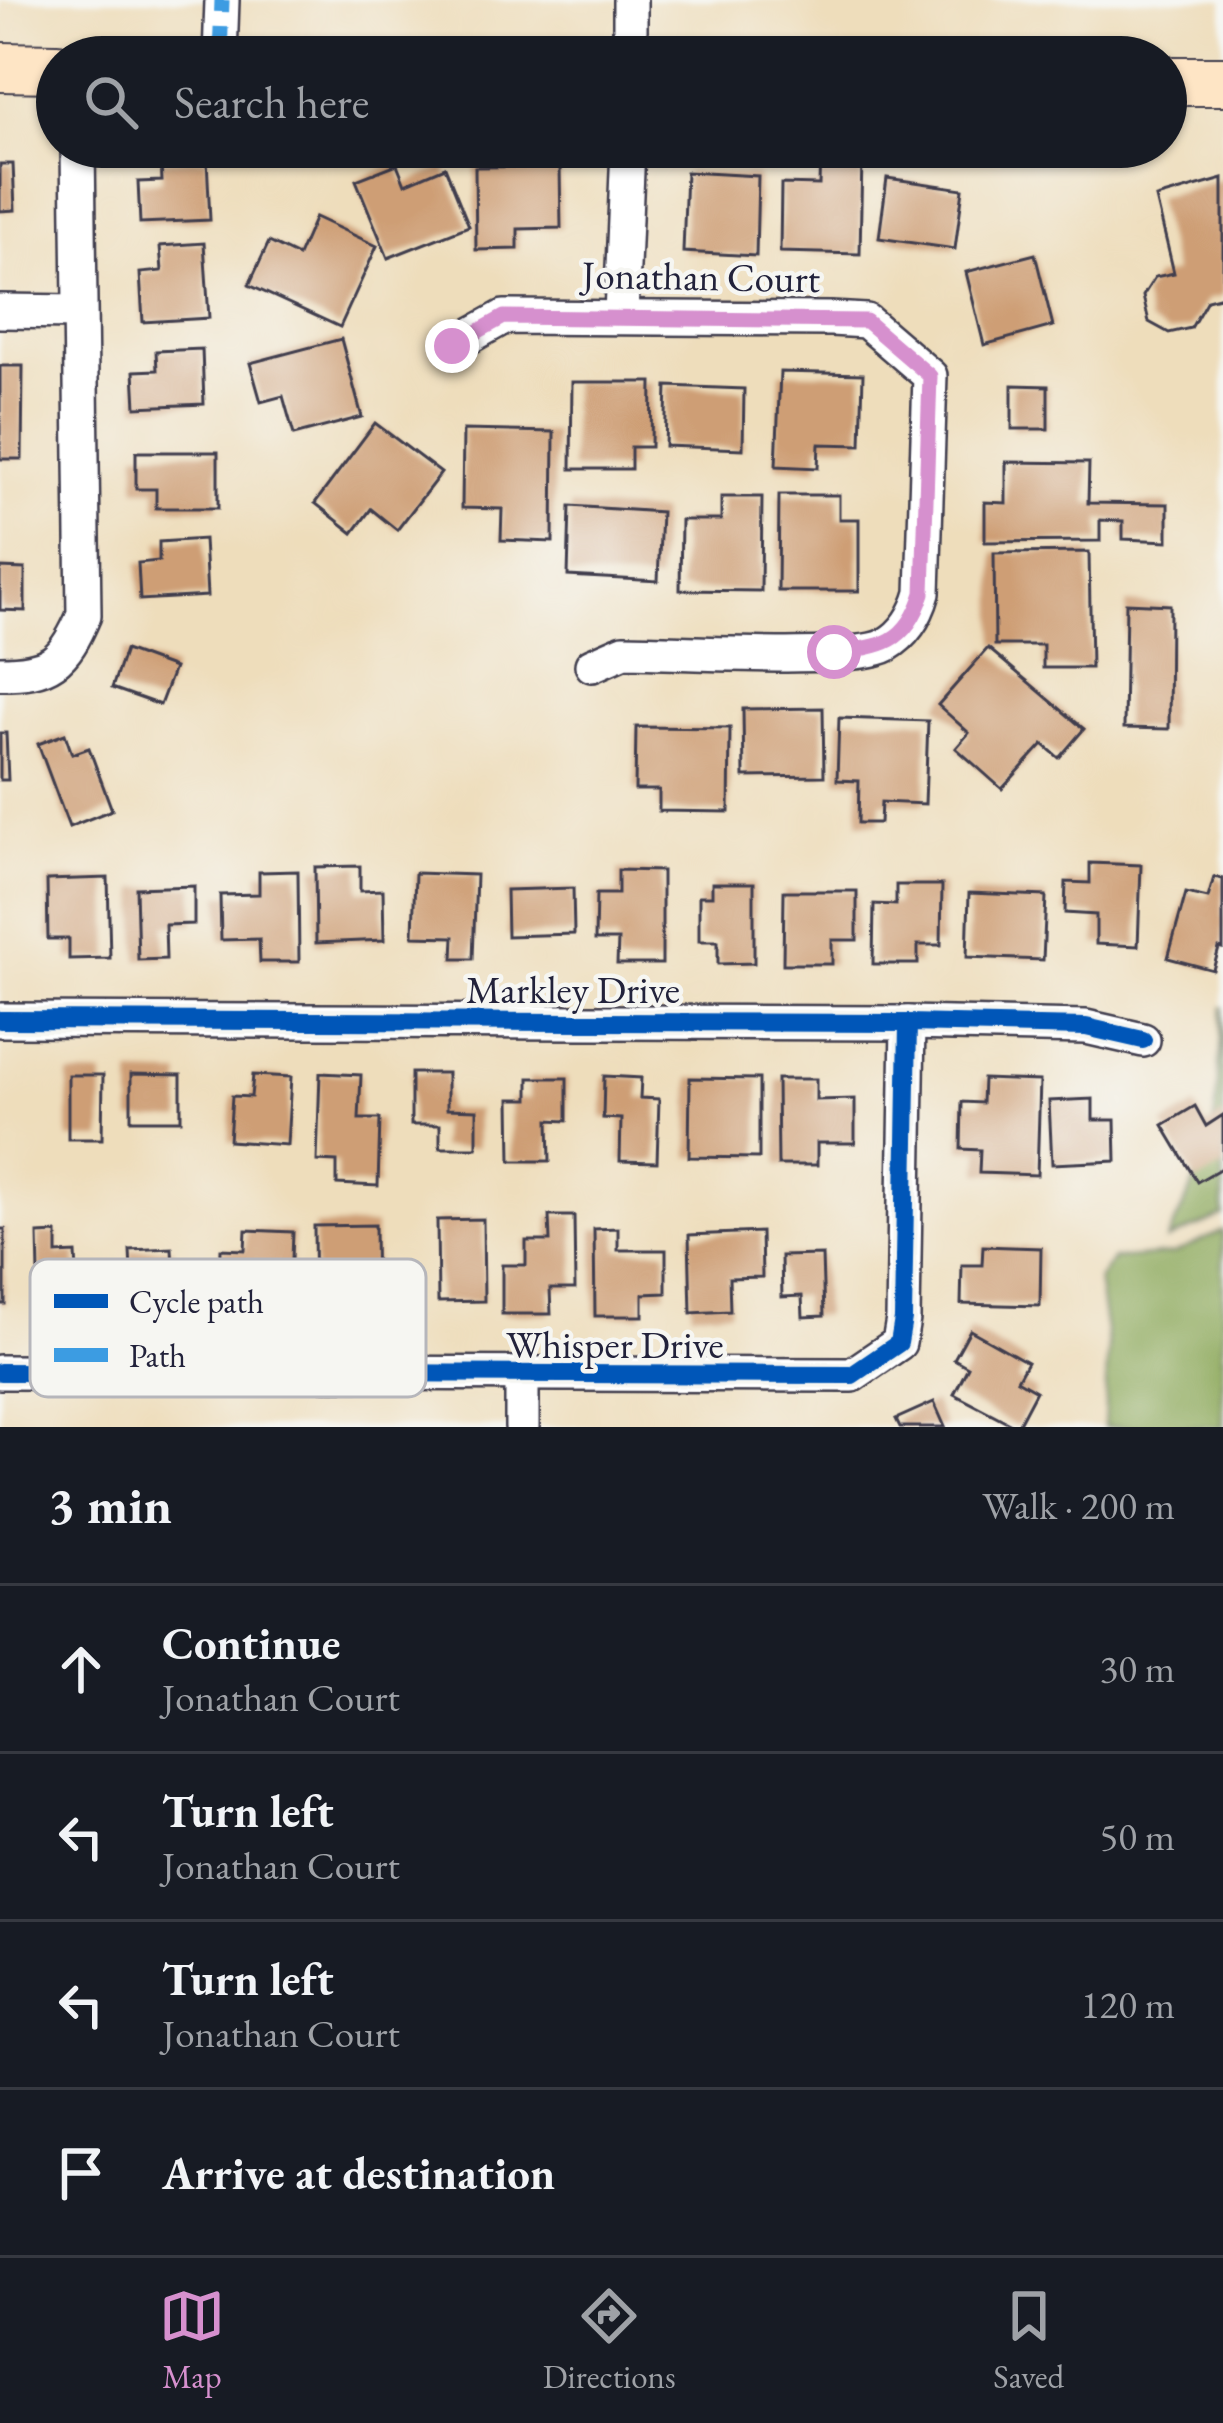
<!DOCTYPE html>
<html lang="en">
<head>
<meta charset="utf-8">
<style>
  :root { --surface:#171b24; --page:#20242c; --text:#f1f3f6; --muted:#9ea1a6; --line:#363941; --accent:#d690ce }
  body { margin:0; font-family:"EB Garamond",serif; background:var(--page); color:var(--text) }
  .stop { position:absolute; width:36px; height:36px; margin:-27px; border:9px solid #d690ce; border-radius:50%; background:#fff }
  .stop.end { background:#d690ce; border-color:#fff; box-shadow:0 3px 12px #0008 }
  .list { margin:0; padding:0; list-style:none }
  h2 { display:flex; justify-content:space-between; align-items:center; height:156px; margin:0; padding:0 48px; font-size:51px }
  h2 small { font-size:39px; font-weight:400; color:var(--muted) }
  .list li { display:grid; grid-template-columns:78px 1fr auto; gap:36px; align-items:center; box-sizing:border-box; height:168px; padding:0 48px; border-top:3px solid var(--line) }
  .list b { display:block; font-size:45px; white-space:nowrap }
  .list p { margin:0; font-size:39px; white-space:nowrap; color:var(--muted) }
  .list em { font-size:39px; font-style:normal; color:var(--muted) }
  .icon { flex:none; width:66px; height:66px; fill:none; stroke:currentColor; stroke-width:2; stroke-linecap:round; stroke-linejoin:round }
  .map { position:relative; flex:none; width:1223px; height:1427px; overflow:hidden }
  .search { position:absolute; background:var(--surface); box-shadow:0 3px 9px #0004; left:36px; right:36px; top:36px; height:132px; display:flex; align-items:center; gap:30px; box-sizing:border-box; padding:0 42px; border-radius:66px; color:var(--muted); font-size:45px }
  .sheet { height:828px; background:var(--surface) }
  nav { display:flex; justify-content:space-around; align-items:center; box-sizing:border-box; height:168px; border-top:3px solid var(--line); background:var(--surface); font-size:33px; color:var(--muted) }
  nav a { display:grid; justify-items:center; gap:6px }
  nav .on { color:var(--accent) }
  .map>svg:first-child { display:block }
</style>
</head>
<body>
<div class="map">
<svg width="1223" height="1427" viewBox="0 0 1223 1427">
  <rect width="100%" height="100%" fill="#f6f6f2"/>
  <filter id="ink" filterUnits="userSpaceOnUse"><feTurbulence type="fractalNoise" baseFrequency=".00833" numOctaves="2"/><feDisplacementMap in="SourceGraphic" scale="24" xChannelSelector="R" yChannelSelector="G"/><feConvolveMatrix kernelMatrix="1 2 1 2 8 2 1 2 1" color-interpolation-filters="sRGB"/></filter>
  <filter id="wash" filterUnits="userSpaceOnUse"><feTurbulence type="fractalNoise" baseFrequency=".004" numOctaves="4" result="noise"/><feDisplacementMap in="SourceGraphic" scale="48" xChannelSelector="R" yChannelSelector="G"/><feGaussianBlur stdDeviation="2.7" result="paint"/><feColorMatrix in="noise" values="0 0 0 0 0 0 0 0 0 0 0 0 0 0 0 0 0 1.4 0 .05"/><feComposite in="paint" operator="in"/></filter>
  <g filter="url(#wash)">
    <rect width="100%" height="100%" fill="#edb"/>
    <g fill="#8ca85a" stroke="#57654a" stroke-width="3">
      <path d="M1223,1006V1216L1167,1240L1191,1191L1215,1117Z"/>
      <path d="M1223,1231V1427H1104L1108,1345L1098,1280L1113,1259L1173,1254Z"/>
    </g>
    <g id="blocks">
      <g fill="#ce9e75">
        <path d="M820,155L862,157L860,254L780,252L781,184L819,185Z"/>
        <path d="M207,159L210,220L140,223L138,182L162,181L161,161Z"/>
        <path d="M0,164H13L15,210L0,211Z"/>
        <path d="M397,164L405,184L445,167L469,226L388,258L356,180Z"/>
        <path d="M560,166L561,228L518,229V249L476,250L475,167Z"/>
        <path d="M686,172L758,176L756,256L683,252Z"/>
        <path d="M887,178L963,189L955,249L879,238Z"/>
        <path d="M1223,179V296L1207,300L1191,328L1169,333L1149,322L1143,296L1155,277L1174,273L1156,198Z"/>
        <path d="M315,217L377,246L340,327L249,285L269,242L298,256Z"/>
        <path d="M204,243L209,318L143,322L140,273L162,271L160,246Z"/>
        <path d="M1035,254L1053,326L984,345L966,272Z"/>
        <path d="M341,339L362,417L294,435L283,396L261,402L250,363Z"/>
        <path d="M202,349L204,404L136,407L134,371L157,370L156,351Z"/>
        <path d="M0,366H23L22,459H0Z"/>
        <path d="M780,372L863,374L861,445L819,444L818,468L776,466Z"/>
        <path d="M572,382H652L651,447H631V469H571Z"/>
        <path d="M1012,385L1048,386V429H1012Z"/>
        <path d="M667,386L744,389L743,449L665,446Z"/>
        <path d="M375,423L441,473L397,530L371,509L353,533L315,503Z"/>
        <path d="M463,430L554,432L553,542L501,540L502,509L462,508Z"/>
        <path d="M136,452H218V508H156V489H136Z"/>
        <path d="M1006,462L1089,463L1088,503L1168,504V541L1123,539V521L1100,520V541L985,542V502L1006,503Z"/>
        <path d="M779,495H839V519H859V591H778Z"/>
        <path d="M721,497H762L761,591L680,590L681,520H721Z"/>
        <path d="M570,506L661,512L658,581L568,576Z"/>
        <path d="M204,539L207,596L140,600L138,563L159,561V542Z"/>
        <path d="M1089,552L1091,668H1043V645H995L994,553Z"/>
        <path d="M0,568L25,569V611L0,610Z"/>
        <path d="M1126,603L1170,605L1169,729L1124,728Z"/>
        <path d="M988,648L1084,729L1059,758L1043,744L1002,789L956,748L969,733L938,705Z"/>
        <path d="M125,650L174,668L160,705L112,688Z"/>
        <path d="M823,708L824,776L744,777L743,709Z"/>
        <path d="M839,718L928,721L925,804L881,802L880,823H858L859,781L837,780Z"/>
        <path d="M636,727L730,728L729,812L659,811V790H635Z"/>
        <path d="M0,733H6L8,780H0Z"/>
        <path d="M65,734L72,754L89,748L112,810L69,827L38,744Z"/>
        <path d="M1090,863L1141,865L1138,946L1096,944V915L1065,913L1066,882L1090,883Z"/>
        <path d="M360,866V891L383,890L384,940L316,943L315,867Z"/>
        <path d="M618,870L662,871V964H617L618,940H595L596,894H618Z"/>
        <path d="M298,871L299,962H260L259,939L221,940L220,895L259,894V872Z"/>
        <path d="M415,873L476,875L473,959H453L454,937L413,936Z"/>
        <path d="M1214,877L1223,879V949L1219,948L1213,970L1168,958L1186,893L1208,898Z"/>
        <path d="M108,878L110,958L69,959V939H48L47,880Z"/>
        <path d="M712,883H754V963L718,964V941H699V896H712Z"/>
        <path d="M896,885H942L941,945H918V964H873L874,904L896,905Z"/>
        <path d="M194,886V924L165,925L166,959L138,960L136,888Z"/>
        <path d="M573,888L574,934L507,936L506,890Z"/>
        <path d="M784,891H857V940H832V964H783Z"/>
        <path d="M969,893L1046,896L1043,960L967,957Z"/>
        <path d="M320,1073L361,1075L359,1119H380L378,1186L337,1184V1162L317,1161Z"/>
        <path d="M411,1073H447V1109L477,1110V1148H440V1125H411Z"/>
        <path d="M131,1074L181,1075V1120H131Z"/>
        <path d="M68,1075H103L102,1139H68Z"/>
        <path d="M253,1075L291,1077L287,1145L229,1141L232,1096L251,1097Z"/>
        <path d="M604,1076L641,1078L640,1098L659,1099L657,1162L620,1161L621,1119L603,1118Z"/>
        <path d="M529,1078H567V1121L549,1120L550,1161H511L510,1099H529Z"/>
        <path d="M690,1078L759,1079V1158L689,1157Z"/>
        <path d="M777,1079H816V1100L855,1099V1143H817V1165H778Z"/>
        <path d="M983,1079L1040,1081L1037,1175L979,1173L980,1150L961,1149L962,1102L982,1103Z"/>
        <path d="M1093,1099V1120H1115L1116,1161L1052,1164L1049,1101Z"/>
        <path d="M1195,1106L1206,1126L1223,1115V1167L1197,1182L1163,1125Z"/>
        <path d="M549,1216H574L575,1289H550L551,1314H502V1265H526V1241H550Z"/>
        <path d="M483,1219L484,1301L438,1302L437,1220Z"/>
        <path d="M375,1225L376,1312H315L314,1226Z"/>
        <path d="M618,1228V1250H666V1293L643,1294V1316H595L594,1229Z"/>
        <rect x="0" y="1229" width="5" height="75"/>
        <path d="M246,1230L293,1232L290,1313L243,1311L244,1291L220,1290L221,1249L245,1250Z"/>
        <path d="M761,1232L762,1277L729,1278L730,1311L691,1313L689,1235Z"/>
        <path d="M57,1233V1254L76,1253L77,1274L96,1273V1294H58V1274H39L38,1234Z"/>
        <path d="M983,1246L1041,1248L1040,1306L961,1304L962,1265H982Z"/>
        <path d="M172,1248L175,1312L133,1314L130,1250Z"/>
        <path d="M822,1255L824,1316L803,1317L802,1296L782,1297L781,1256Z"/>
        <path d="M970,1330L1027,1362L1017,1380L1036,1391L1017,1427L954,1394L968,1367L954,1359Z"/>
        <path d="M934,1402L945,1427H900L896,1419Z"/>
      </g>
    </g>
  </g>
  <g filter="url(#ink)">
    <use href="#blocks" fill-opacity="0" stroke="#413e4e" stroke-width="3"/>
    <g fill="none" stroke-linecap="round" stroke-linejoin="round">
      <g stroke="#413e4e" stroke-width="38">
        <g id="street">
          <path d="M630,0V57"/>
          <path d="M220,57L222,0"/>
          <path d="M0,311L79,312"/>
          <path d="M621,315L628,147"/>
          <path d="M452,346L504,317L831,319L866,321L930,376L923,593C917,614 905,634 886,645C855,663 670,651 624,651L592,665"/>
          <path d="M0,673C50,673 64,662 84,615L78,147"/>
          <path d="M0,1020L908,1023L1086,1027L1143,1040"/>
          <path d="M0,1372L852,1375L899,1343L903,1319L908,1023"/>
          <path d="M522,1378V1427"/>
        </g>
      </g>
      <g stroke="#413e4e" stroke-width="52">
        <g id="secondary">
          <path d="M0,67L57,68"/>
          <path d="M1166,81H1223"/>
        </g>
      </g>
      <use href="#street" stroke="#fff" stroke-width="33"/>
      <use href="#secondary" stroke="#fee5c5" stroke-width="48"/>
      <path stroke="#3c9ce2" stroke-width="15" stroke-dasharray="30 15" stroke-linecap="butt" d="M220,57L222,0"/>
      <g stroke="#f6f6f2" stroke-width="26">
        <g id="cycleway">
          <path d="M0,1020L908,1023L1086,1027L1143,1040"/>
          <path d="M0,1372L852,1375L899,1343L903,1319L908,1023"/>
        </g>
      </g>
      <use href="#cycleway" stroke="#0057b8" stroke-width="18"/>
    </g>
  </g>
  <g fill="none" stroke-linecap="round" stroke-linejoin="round" filter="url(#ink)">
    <path stroke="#d690ce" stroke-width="15" d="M452,346L504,317L866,321L930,376L923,593C907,644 882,647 834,652"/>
  </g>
  <g text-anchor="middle" stroke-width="9" stroke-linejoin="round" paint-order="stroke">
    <g font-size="39" fill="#22223b" stroke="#f6f6f2">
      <text transform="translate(701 276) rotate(1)" y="14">Jonathan Court</text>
      <text x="573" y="1003">Markley Drive</text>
      <text x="615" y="1358">Whisper Drive</text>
    </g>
  </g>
  <rect x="30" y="1259" width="396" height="138" rx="18" fill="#f6f6f2" stroke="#b6b6bb" stroke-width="3"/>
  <rect x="54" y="1294" width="54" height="14" fill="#0057b8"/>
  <rect x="54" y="1348" width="54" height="14" fill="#3c9ce2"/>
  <g font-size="33" fill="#22223b">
    <text x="129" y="1313">Cycle path</text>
    <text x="129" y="1367">Path</text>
  </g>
</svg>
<div class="stop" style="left:834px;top:652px"></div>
<div class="stop end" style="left:452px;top:346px"></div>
<div class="search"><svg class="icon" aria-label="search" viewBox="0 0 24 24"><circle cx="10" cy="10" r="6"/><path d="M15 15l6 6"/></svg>Search here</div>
</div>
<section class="sheet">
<h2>3 min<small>Walk · 200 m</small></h2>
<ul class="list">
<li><svg class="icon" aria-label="ahead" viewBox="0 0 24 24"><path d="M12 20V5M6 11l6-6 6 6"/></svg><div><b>Continue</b><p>Jonathan Court</p></div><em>30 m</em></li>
<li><svg class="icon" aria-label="left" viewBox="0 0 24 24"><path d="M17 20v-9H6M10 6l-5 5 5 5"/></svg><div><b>Turn left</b><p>Jonathan Court</p></div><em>50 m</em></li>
<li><svg class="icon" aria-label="left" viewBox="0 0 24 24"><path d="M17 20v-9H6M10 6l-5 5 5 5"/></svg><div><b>Turn left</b><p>Jonathan Court</p></div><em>120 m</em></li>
<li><svg class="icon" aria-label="arrive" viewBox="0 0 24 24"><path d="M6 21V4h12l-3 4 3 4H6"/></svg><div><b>Arrive at destination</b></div></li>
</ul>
</section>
<nav>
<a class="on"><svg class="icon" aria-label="map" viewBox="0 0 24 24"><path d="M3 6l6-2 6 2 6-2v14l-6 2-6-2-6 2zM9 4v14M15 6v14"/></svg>Map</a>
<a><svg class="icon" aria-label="directions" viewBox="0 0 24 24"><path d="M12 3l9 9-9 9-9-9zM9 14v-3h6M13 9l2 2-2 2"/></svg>Directions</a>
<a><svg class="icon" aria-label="saved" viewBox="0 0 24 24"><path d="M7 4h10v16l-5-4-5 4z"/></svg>Saved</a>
</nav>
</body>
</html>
